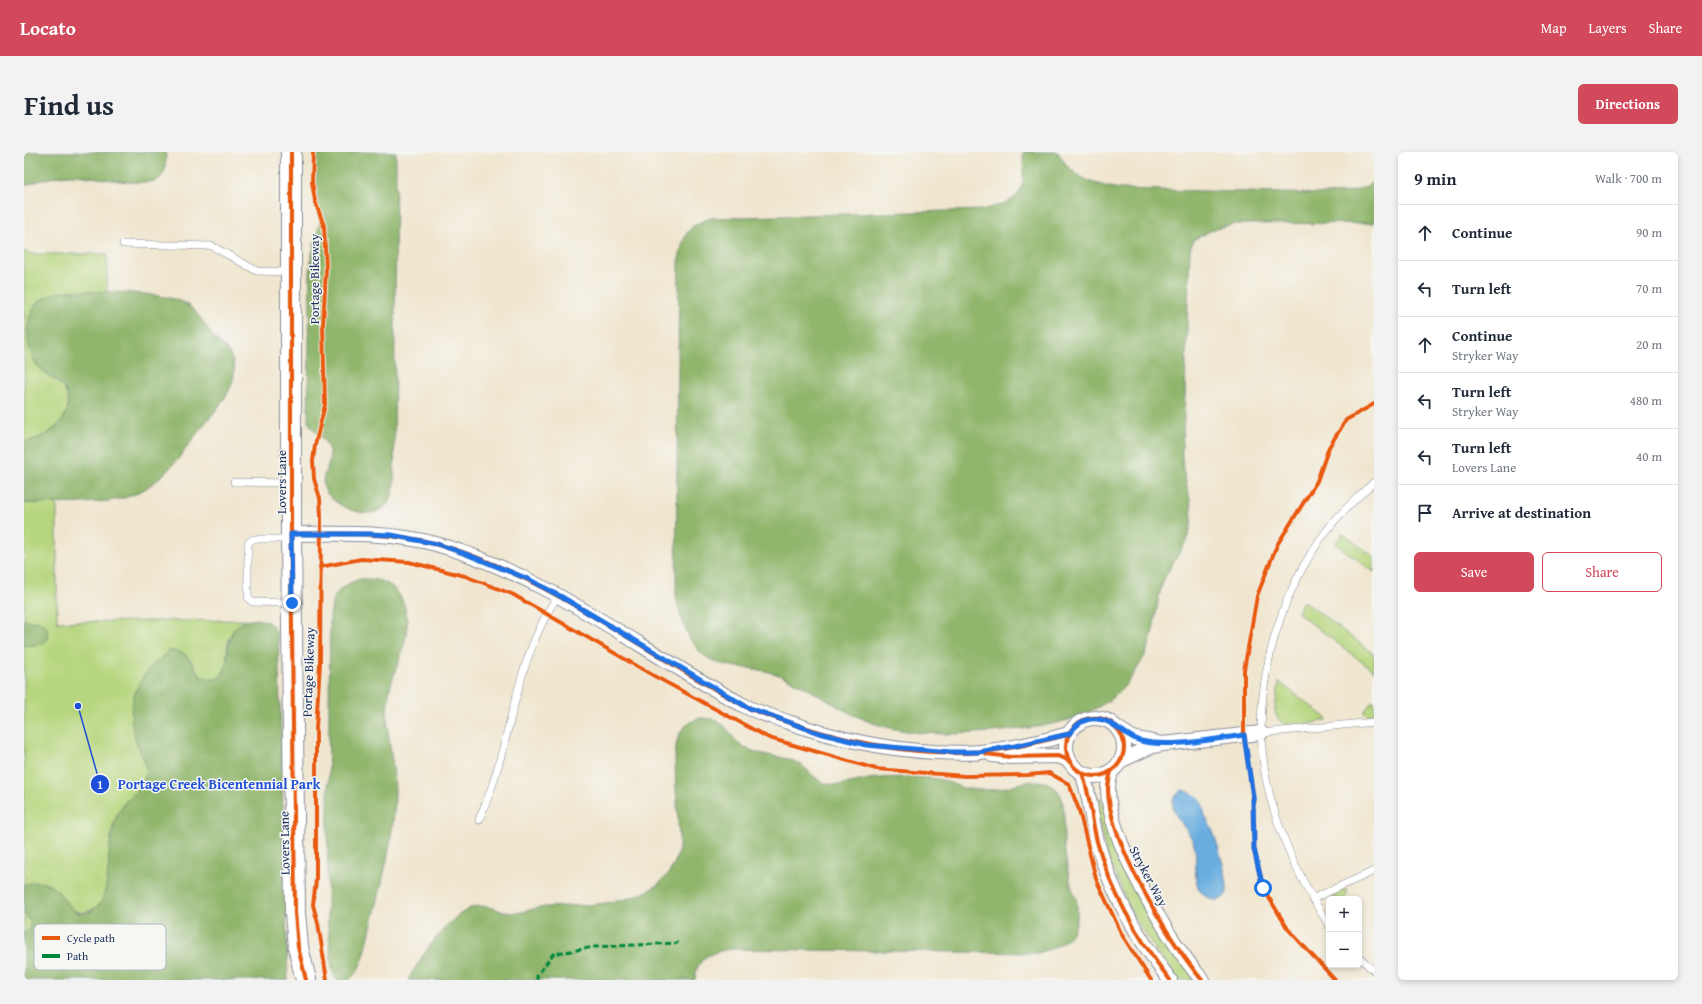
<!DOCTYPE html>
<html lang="en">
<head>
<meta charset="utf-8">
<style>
  :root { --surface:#fff; --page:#f2f2f3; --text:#1f2937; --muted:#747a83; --line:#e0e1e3; --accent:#d1495b }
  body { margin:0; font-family:"Gentium Book Plus",serif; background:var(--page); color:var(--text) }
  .controls { position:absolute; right:12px; bottom:12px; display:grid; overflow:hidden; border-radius:6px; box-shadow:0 2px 6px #0003 }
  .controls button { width:36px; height:36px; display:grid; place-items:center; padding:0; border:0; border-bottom:1px solid var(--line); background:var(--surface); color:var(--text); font:20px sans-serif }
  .stop { position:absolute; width:12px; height:12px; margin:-9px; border:3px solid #1a73e8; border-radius:50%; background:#fff }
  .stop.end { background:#1a73e8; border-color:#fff; box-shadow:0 1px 4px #0008 }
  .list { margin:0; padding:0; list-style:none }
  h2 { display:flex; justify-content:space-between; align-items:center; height:52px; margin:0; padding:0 16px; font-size:17px }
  h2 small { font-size:13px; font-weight:400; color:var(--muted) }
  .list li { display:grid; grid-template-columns:26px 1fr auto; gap:12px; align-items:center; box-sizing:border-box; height:56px; padding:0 16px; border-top:1px solid var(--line) }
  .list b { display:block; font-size:15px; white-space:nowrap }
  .list p { margin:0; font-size:13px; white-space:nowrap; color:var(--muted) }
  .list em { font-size:13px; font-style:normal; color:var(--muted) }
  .actions { display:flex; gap:8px; padding:12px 16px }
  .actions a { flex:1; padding:9px 0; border:1px solid var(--accent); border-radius:6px; text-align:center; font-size:14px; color:var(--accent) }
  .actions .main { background:var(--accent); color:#fff }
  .icon { flex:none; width:22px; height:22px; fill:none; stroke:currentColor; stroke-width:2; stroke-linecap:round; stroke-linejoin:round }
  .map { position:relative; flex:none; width:1350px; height:828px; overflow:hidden; border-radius:6px }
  header { display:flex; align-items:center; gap:24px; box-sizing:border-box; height:56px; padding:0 20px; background:var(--accent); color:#fff }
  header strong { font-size:19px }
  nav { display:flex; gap:22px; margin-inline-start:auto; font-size:14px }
  .intro { display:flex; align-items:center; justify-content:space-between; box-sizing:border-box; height:96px; padding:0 24px }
  h1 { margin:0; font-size:28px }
  .button { padding:10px 18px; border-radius:6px; background:var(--accent); color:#fff; font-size:14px; font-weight:700 }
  main { display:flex; gap:24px; padding:0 24px }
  aside { flex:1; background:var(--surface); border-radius:6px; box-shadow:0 2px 6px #0003 }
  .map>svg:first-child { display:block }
</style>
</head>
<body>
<header>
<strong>Locato</strong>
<nav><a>Map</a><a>Layers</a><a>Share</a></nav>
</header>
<div class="intro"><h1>Find us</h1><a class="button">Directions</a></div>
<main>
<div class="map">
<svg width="1350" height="828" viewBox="0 0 1350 828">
  <rect width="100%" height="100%" fill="#f6f6f2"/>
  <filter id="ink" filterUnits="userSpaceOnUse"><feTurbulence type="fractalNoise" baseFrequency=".025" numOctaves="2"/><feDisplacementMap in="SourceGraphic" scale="8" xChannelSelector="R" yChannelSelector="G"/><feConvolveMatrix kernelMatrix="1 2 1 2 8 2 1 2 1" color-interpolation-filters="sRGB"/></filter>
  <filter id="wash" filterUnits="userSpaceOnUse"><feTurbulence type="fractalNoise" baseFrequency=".012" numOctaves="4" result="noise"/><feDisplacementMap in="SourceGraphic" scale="16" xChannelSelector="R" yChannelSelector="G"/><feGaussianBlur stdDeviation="0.9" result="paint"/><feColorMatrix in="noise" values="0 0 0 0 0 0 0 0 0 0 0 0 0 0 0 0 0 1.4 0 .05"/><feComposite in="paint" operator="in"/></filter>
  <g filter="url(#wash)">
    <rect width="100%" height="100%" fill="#f0e6cf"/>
    <g fill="#b6d57c" stroke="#68826d">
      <path d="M0,99L7,102H83V140L43,139L24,223C30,227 36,231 40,237C57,263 23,287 0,290Z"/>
      <path d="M0,351H33V470L222,468C214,473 208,478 205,487C200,505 208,536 177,525L166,507L109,578C112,589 124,610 122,621C121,633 111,640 103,648C99,652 94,661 92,666C81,691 89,726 78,748C76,753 70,757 65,759C48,765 42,749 33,738L0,734Z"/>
      <path d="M1319,382L1350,405V420L1312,392V390Z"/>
      <path d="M1278,450H1281L1350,502V519L1274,461Z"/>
      <path d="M1255,530L1303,566V568C1287,571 1252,583 1251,557Z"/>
      <path d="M1348,549H1350V562L1343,563L1340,560Z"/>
      <path d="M1074,646L1078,647L1080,656L1170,828H1151L1109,763L1083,704L1070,648Z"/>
      <path d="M1321,737L1324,738L1321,747H1308L1316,739Z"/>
      <path d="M0,761L7,771L5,778L0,782Z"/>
    </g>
    <g fill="#90b66c" stroke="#567265">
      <path d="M0,0H143C140,9 144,19 136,26C123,38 65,22 45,23C29,24 14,29 0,34Z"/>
      <path d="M292,0H372L370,334C368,340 368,346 364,351C349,372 311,356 301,338C294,324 309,313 305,299C302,287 290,280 284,270L286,120L287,106L296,70L292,38Z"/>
      <path d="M999,0H1034C1048,26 1068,32 1096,37L1301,42C1319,41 1335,41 1350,29V71L1210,72L1192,76L1169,88L1166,98C1164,147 1162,195 1161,244C1160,257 1160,270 1159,283C1159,291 1157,299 1158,307C1159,330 1171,351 1167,374C1163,395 1146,411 1139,430C1131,453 1132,479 1122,501C1118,510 1112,518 1107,526C1076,570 1015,576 966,580C925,583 885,584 846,570C815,558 790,538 760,525C740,516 719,517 698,512C667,504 658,472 652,444L655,107C660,83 662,74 687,66L957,58C1001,48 1000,42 999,0Z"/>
      <path d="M43,139C71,140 145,138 165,154C177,163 182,177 191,187C197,193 204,197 207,205C220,230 192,258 177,276C159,301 140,329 111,342C85,354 30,351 0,351V290C23,287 54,265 41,238C35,227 21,223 14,214C0,197 0,164 15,149C23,143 34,141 43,139Z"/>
      <path d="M336,427C361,426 376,434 382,460C388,490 367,519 364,548C360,579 371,610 371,641C370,696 352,751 340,805L333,820L325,828H313L311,826L308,817L303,762L306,467C308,443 313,435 336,427Z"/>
      <path d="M233,467C246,470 250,472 254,485L264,828H0V782L5,778L7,771L0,761V734C4,731 9,730 14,730C22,731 28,733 33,739C45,751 52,772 73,755C87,742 83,700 88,681C90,670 93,660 101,651C109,641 119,636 122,622C124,612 117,603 114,594C98,553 112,524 145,499C166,498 167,511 177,525C214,538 196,490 213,474C218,469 226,468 233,467Z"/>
      <path d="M0,468L15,470L21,473C32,492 15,494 0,493Z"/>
      <path d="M676,566C708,566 700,585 724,597C741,605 760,603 776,612C786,619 792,630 805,632C822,635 839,626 856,626C877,625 898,624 919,628C925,630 930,633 936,635C946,638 956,638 966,638C987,637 1018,618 1034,639C1043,649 1039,678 1040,692C1041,706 1044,720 1047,733C1049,740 1053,746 1053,753C1056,782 1040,794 1014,801L707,797C687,800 672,805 671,828H384C398,804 421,767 447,756C464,750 472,760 488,761C500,761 512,755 524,755C569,752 646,756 655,695C656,687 654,677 654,668C653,647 651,626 651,604C652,585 656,573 676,566Z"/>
    </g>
    <path fill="#69addf" stroke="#426e9e" d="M1159,638C1165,640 1171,642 1175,647C1180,652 1179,657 1181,664C1183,668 1185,671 1187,675C1192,685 1205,730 1203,740C1202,743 1199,747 1195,748C1191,749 1186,747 1183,745C1165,735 1175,709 1170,692C1166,679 1146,662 1149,649C1150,644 1155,640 1159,638Z"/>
  </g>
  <g filter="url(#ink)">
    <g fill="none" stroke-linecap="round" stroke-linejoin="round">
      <g stroke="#868a96" stroke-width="8">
        <g id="lane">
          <path d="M99,92L188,94L233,119L265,120"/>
          <path d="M210,330L266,331"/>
          <path d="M265,387H229L224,391V445L228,450L267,451"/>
          <path d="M1237,581L1350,570"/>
          <path d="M455,668C460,655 466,642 470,628C490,564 496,501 534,443"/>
          <path d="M1288,747L1350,719"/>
          <path d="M1305,773C1279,733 1258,690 1246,644C1222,554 1250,445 1307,373C1320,357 1335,344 1350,330"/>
          <path d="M1335,805L1350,819"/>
        </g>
      </g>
      <g stroke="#868a96" stroke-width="16">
        <g id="street">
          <path d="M267,382C316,382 364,379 412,392C526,424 618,500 721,554C734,561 750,565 764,570C812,587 859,597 910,600C925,600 941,602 956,600C986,597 1016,590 1045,582"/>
          <circle cx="1071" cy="595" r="29"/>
          <path d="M1093,576L1109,586L1139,592L1126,595L1096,609"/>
          <path d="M1139,592L1237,581"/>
          <path d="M968,603L987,605L1033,604L1040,606L1046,610"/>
          <path d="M1087,619C1086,625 1084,631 1084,637C1084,689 1145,788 1178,828"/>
          <path d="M1058,621C1067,644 1067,669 1074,693C1088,742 1115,788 1146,828"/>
        </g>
      </g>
      <g stroke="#868a96" stroke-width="22">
        <path id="secondary" d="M267,0V382L271,761L274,795L282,828"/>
      </g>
      <use href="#lane" stroke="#fff" stroke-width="7"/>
      <use href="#street" stroke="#fff" stroke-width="14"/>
      <use href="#secondary" stroke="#fff" stroke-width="20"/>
      <path stroke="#00873e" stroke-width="3" stroke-dasharray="6 3" stroke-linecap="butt" d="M513,828V824L529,802L570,795L654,791"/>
      <g stroke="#f6f6f2" stroke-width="6">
        <g id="cycleway">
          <path d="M267,0V382L271,761L274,795L282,828"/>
          <path d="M289,0L288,30L291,49L300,74L302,117L299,173L301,253L291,293L289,309L290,327L296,346L297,363L296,512L292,576V728L289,753L294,771L303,828"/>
          <path d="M267,382C316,382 364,379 412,392C526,424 618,500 721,554C734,561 750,565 764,570C812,587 859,597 910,600C925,600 941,602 956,600C986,597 1016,590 1045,582"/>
          <path d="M296,415L337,407L385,410L441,424L488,442L632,525L745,586L852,617L941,624L1004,623L1025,621L1045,632L1055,658L1072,727L1098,783L1127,828"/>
          <circle cx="1071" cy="595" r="29"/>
          <path d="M962,602L987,605L1033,604L1040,606L1046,610"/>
          <path d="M1087,619C1086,625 1084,631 1084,637C1084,689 1145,788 1178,828"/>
          <path d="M1058,621C1067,644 1067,669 1074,693C1088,742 1115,788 1146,828"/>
          <path d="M1311,828L1264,777L1239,736L1230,697L1229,645L1220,583V518L1233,444L1253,393L1293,329L1305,295L1322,268L1350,252"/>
        </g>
      </g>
      <use href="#cycleway" stroke="#e8590c" stroke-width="4"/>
    </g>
  </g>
  <g fill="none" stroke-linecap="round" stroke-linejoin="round" filter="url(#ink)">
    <path stroke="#1a73e8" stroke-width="5" d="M268,451L267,382H345L367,383L413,392L442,402L504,427L536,444L723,555L792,580L842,593L927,600H954L991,594L1045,582C1051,574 1057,568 1067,567C1087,564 1099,584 1117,589C1146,596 1190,587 1220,583L1229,645L1230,697L1239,736"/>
  </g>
  <g text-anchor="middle" stroke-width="3" stroke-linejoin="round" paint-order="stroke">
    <g font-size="13" fill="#1b2f5e" stroke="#f6f6f2">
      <text transform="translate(290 127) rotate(-90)" y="5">Portage Bikeway</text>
      <text transform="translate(257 330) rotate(-90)" y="5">Lovers Lane</text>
      <text transform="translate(284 520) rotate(-88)" y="5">Portage Bikeway</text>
      <text transform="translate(260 691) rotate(-91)" y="5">Lovers Lane</text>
      <text transform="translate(1125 724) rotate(62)" y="5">Stryker Way</text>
    </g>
  </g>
  <rect x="10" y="772" width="132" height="46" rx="6" fill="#f6f6f2" stroke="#b4bac6" stroke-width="1"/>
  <rect x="18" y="784" width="18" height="4" fill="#e8590c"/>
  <rect x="18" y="802" width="18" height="4" fill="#00873e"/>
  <g font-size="11" fill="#1b2f5e">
    <text x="43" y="790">Cycle path</text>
    <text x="43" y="808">Path</text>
  </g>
  <path fill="none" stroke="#1d4ed8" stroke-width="1.5" d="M54 554L76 632"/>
  <g fill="#1d4ed8" stroke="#f6f6f2" stroke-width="1.5">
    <circle cx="54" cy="554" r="4"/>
    <circle cx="76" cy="632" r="10"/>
  </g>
  <g font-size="12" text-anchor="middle" font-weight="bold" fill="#fff">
    <text x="76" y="637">1</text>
  </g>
  <g font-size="14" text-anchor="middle" font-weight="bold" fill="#1d4ed8" stroke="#f6f6f2" stroke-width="3" stroke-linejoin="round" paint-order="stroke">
    <text x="195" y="637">Portage Creek Bicentennial Park</text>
  </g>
</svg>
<div class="controls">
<button>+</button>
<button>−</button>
</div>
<div class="stop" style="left:1239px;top:736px"></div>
<div class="stop end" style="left:268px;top:451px"></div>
</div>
<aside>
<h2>9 min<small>Walk · 700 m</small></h2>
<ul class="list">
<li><svg class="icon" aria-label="ahead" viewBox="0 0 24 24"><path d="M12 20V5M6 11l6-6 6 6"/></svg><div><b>Continue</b></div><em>90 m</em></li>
<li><svg class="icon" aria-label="left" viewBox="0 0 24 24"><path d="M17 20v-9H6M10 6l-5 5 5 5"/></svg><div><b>Turn left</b></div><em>70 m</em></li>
<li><svg class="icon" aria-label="ahead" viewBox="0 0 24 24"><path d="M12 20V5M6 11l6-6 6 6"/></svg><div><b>Continue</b><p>Stryker Way</p></div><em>20 m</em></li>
<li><svg class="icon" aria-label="left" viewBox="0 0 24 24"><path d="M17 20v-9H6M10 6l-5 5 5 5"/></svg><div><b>Turn left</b><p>Stryker Way</p></div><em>480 m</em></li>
<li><svg class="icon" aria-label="left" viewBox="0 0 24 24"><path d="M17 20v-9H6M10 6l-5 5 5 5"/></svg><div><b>Turn left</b><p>Lovers Lane</p></div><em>40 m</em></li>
<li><svg class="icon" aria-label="arrive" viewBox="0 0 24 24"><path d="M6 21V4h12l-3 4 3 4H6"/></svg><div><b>Arrive at destination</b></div></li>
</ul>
<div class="actions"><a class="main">Save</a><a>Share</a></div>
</aside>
</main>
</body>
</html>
